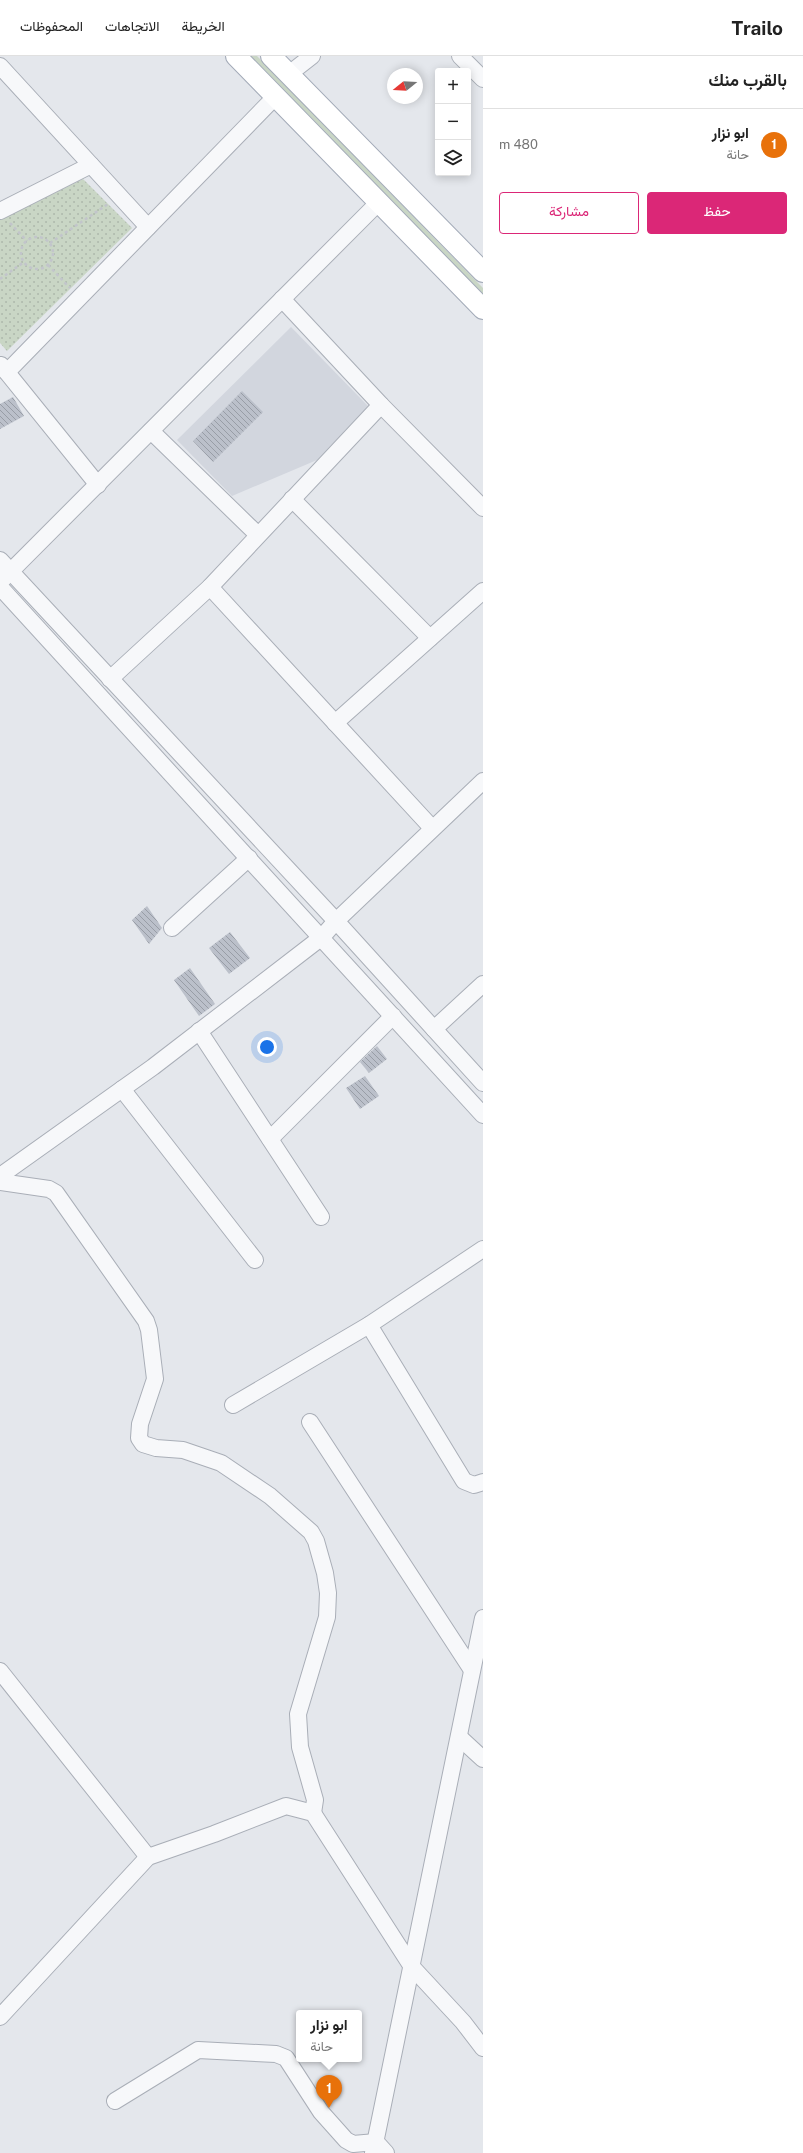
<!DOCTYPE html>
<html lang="ar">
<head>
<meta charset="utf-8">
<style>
  :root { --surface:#fff; --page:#f2f2f2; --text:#222; --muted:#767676; --line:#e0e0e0; --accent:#db2777 }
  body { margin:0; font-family:"Public Sans",Vazirmatn,sans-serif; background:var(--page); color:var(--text); direction:rtl }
  .controls { position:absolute; right:12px; top:12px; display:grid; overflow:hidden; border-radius:4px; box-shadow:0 2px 10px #0003 }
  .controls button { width:36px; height:36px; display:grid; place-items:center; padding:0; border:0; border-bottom:1px solid var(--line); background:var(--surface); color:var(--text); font:20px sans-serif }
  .compass { position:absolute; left:387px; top:12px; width:36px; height:36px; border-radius:50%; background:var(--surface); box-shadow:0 2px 10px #0003; rotate:252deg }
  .you { position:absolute; left:267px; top:991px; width:14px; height:14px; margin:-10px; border:3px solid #fff; border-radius:50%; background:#1a73e8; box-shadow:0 0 0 6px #1a73e833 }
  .badge { display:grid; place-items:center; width:26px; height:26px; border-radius:50%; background:var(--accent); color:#fff; font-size:13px; font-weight:700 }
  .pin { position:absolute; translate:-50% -33px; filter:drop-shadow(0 1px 2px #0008) }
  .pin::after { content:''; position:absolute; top:21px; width:14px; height:12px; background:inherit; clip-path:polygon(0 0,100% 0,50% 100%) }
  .popup { position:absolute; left:296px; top:1954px; width:66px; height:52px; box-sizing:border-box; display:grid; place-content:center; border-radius:4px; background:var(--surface); filter:drop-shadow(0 1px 3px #0005); font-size:13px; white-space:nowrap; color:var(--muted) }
  .popup b { font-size:15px; color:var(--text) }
  .popup::after { content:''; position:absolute; left:50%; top:100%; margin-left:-8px; border:8px solid transparent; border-top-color:var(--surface) }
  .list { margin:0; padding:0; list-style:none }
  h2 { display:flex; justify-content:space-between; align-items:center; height:52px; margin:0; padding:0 16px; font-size:17px }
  h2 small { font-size:13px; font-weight:400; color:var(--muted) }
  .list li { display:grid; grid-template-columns:26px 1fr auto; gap:12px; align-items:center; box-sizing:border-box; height:72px; padding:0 16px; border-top:1px solid var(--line) }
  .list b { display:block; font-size:15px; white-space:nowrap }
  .list p { margin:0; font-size:13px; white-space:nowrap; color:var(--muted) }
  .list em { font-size:13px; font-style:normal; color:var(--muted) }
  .actions { display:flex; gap:8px; padding:12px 16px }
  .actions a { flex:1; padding:9px 0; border:1px solid var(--accent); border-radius:4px; text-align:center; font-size:14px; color:var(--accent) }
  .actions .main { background:var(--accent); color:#fff }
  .icon { flex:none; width:22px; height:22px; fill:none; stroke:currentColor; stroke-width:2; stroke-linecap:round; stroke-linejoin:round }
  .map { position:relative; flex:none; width:483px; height:2097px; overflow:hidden; direction:ltr }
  header { display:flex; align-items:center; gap:24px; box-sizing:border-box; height:56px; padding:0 20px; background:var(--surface); border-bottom:1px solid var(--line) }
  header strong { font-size:19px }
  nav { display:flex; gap:22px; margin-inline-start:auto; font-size:14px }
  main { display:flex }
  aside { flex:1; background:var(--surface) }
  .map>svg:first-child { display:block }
</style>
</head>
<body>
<header>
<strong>Trailo</strong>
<nav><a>الخريطة</a><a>الاتجاهات</a><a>المحفوظات</a></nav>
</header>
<main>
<aside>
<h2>بالقرب منك<small></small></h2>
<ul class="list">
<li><span class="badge" style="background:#e8710a">1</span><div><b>ابو نزار</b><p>حانة</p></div><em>480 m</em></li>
</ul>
<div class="actions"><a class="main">حفظ</a><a>مشاركة</a></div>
</aside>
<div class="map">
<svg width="483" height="2097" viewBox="0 0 483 2097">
  <defs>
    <pattern id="park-dots" width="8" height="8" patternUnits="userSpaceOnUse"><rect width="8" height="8" fill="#c9d6c5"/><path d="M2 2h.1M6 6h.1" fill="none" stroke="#adb8ab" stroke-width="1.8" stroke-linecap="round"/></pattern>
    <pattern id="building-back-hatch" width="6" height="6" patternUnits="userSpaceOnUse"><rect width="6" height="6" fill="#bbc0ca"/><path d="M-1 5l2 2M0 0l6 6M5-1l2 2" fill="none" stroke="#989da6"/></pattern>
  </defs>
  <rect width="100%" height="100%" fill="#e4e7ec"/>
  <path fill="#d2d6de" d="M291,271L368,350L317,404L232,440L177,384Z"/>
  <path fill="#c9d6c5" d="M246,0H257L483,232V241Z"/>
  <path fill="url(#park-dots)" d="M83,123L132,172L7,295L0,287V164Z"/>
  <g fill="url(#building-back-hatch)">
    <path d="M242,335L263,356L213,406L193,385Z"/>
    <path d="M13,341L24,360L0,373V348Z"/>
    <path d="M147,850L162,872L149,888L132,864Z"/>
    <path d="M230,876L250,902L229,918L209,892Z"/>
    <path d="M190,912L215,948L199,960L174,924Z"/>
    <path d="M377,990L387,1003L369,1017L360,1006Z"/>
    <path d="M365,1020L379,1040L360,1053L346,1032Z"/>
  </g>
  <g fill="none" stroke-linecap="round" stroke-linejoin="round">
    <g stroke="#a9aeb7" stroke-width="18">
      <g id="minor">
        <path d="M460,0L483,23"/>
        <path d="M0,10L148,171"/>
        <path d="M289,18L312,0"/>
        <path d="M0,155L91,109"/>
        <path d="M282,243L381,349L483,452"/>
        <path d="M1,309L98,429"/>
        <path d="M7,316L276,40"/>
        <path d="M151,375L258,479"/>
        <path d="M292,443L430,582"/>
        <path d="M0,504L336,865L483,1027"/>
        <path d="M3,523L379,146"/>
        <path d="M0,531L483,1059"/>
        <path d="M210,531L432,772"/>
        <path d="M110,623L210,531L381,349"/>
        <path d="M335,667L483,535"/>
        <path d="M172,872L249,802"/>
        <path d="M434,973L483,928"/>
        <path d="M199,975L321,1161"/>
        <path d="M122,1033L255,1204"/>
        <path d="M270,1083L393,960"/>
        <path d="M0,1120L153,1011L322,881L336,865L483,725"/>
        <path d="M0,1126L49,1133L56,1137L146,1265L149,1274L155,1323L140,1368L139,1382L143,1388L156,1392L183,1394L221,1407L270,1440L311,1476L316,1485L325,1517L328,1537L327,1561L298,1658L300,1691L315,1744L313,1757"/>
        <path d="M369,1269L464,1425L474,1429L483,1426"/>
        <path d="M233,1349L369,1269L483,1193"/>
        <path d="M310,1366L472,1614"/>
        <path d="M0,1615L148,1801"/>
        <path d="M459,1681L483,1703"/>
        <path d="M0,1961L148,1801L214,1778L286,1750L313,1757L412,1911L463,1966L483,1992"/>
        <path d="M115,2045L198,1994L276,1998L286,2002L321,2056L346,2084L353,2088L376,2086L386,2097"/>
        <path d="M373,2097L483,1562"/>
      </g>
    </g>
    <g stroke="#a3abb8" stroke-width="22">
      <g id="major">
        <path d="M236,0L483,253"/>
        <path d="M271,0L483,216"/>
      </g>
    </g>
    <g stroke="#c2c5cb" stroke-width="2.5" stroke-dasharray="3 3" stroke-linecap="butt">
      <path d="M10,167L27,185"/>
      <circle cx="37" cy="197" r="16"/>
      <path d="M50,187L108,148"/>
      <path d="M48,209L70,232"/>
      <path d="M0,223L24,206"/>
    </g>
    <use href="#minor" stroke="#f7f8fa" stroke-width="16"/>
    <use href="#major" stroke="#fff" stroke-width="20"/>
  </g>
</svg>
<div class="controls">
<button>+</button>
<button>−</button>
<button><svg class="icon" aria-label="layers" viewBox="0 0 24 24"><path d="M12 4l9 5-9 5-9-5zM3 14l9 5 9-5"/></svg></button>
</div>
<svg class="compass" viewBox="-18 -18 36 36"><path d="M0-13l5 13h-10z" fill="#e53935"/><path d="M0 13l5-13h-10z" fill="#767676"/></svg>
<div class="you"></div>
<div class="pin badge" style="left:329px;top:2052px;background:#e8710a">1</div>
<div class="popup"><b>ابو نزار</b>حانة</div>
</div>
</main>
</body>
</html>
